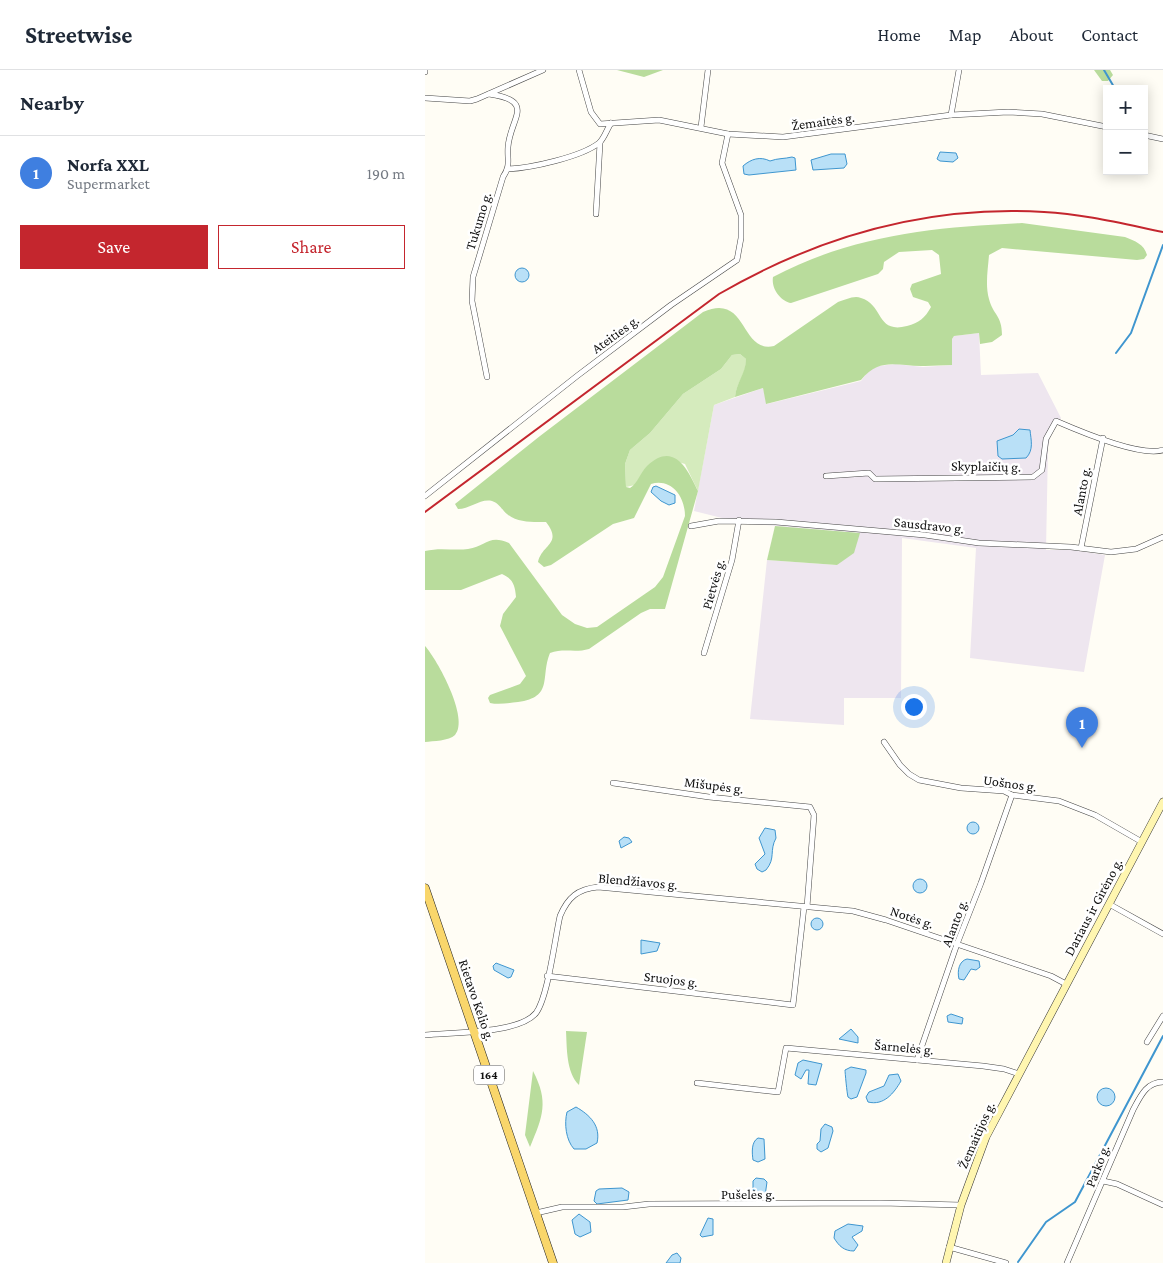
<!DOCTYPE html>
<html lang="en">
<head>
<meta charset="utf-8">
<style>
  :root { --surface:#fff; --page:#f2f2f3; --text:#1f2937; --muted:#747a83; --line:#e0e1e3; --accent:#c4262e }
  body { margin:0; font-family:"Crimson Pro",serif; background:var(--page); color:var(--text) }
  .controls { position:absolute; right:15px; top:15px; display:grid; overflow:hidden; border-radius:0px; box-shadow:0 2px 12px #0003 }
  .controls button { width:45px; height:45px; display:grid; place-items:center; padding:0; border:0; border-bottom:1px solid var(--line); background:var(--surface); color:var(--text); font:25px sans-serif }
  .you { position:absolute; left:488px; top:636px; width:18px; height:18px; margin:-12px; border:4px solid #fff; border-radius:50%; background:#1a73e8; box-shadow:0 0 0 8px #1a73e833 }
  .badge { display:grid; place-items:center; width:32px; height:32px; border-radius:50%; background:var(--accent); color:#fff; font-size:16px; font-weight:700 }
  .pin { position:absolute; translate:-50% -41px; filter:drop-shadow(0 1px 2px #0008) }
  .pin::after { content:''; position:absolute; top:26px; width:18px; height:15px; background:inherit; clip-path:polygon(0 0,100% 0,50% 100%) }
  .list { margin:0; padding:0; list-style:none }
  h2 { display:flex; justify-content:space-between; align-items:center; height:65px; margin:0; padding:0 20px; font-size:21px }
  h2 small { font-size:16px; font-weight:400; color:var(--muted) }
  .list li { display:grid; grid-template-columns:32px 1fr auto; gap:15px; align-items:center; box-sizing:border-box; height:75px; padding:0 20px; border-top:1px solid var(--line) }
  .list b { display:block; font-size:19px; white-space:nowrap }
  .list p { margin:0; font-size:16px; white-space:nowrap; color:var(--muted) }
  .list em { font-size:16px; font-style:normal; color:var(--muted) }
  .actions { display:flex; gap:10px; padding:15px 20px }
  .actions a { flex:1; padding:11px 0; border:1px solid var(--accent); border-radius:0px; text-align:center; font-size:18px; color:var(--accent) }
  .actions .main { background:var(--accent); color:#fff }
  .map { position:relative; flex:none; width:738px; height:1193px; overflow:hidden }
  header { display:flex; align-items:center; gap:30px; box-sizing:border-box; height:70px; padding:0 25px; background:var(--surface); border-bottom:1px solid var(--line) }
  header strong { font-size:24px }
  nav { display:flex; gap:28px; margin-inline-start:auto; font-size:18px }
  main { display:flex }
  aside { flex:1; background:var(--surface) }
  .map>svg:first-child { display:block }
</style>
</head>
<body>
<header>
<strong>Streetwise</strong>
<nav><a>Home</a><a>Map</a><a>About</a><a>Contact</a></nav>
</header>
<main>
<aside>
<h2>Nearby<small></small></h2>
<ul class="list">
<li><span class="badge" style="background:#3f7fe0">1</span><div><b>Norfa XXL</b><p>Supermarket</p></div><em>190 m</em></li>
</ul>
<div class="actions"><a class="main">Save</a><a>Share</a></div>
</aside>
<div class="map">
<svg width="738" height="1193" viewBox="0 0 738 1193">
  <rect width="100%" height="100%" fill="#fffdf5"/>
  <path fill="#eee6ef" d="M554,263L556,305L613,303L636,348L625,367L623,378L621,480H648L680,485L659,602L545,588L551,478L477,468L476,628H419V655L325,649L342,490L412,495L434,463L317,453L269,441L289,335L338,318L342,334L436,311L444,300L454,296L470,294L498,297L527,295V269L529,266Z"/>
  <path fill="#d5ebbd" d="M315,284L321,289C322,303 311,313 310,327L289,335L273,421L260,394L237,387L223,396L210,415L201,417L200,394L205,380L225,363L258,324L296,299L307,285Z"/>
  <g fill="#b9dc9c">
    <path d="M192,0H238L219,7Z"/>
    <path d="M669,0H685L688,5L683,11H677Z"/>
    <path d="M597,153L700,167C710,171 719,174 722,185L719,189L712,190L577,178L564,185C563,199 560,215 564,229C568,245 577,245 577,265L567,272L555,274L554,263L529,266L527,269V295C518,295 509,296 500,296C473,297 456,286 436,310L341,334L338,318L310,327C311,313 321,303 321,289L315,284L307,285L296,299L258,324L225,363L205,380L200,394L201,417L205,418C213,413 215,403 222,396C249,370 263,400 273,421L240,539H225L216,543L164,579C151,583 138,578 125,583C115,607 129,627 93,632C84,633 74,635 65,633L63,628L65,625L95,614L101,606L75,556L78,544L91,527C90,515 88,509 77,504L36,520H0V481C16,477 29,481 43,479C61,477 63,464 84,473L137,545L150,554L162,558L172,557L230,517L238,507L260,446C260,426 246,408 226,414L209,448L188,454L126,495L119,497L113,492C117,474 138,474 121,452C107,452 93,453 82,444C77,440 74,433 67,431C56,428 45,439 33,439L30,434L115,366L278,242C323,222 315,284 349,276L413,232C420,230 429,225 436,228C459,235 451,264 482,256C494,253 500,248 506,237L503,232L488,227L485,219L487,214L516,204L514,185L507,180L474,182L459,192L458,199L453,204L366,233C356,231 346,219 348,207C427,165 510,157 597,153Z"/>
    <path d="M350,456L435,463L429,483L412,495L342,490Z"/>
    <path d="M0,576C12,589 45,649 30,665C24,671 8,671 0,672Z"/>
    <path d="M141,961L162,962L154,1015C141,1002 142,978 141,961Z"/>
    <path d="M108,1001C124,1032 118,1046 105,1077L100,1065Z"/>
  </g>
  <g fill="#b9e0f7" stroke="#3f96cf">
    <path d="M515,82L531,83L533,88L528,92L515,91L512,89Z"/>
    <path d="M406,84H420L422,94L419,98L388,100L386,90Z"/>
    <path d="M367,87L370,88L371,100L324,105L319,104L318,96C326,89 335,86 345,91C353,88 359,89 367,87Z"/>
    <circle cx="97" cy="205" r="7"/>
    <path d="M594,359L605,360C606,370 609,380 601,388L577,389L573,386L572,371L588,365Z"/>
    <path d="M231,416L250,425V433L244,435L236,431L226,422L228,417Z"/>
    <circle cx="548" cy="758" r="6"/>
    <path d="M340,758L350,760L351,768C344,781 351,788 341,800L337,802L332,799L330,794L340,784L334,768Z"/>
    <path d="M199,767L204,768L207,772L196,778L194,771Z"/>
    <circle cx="495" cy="816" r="7"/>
    <circle cx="392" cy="854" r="6"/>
    <path d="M216,870L235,873L232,881L216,884Z"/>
    <path d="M542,889L554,891L555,897L551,900L546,899L539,910L534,909C532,901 534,891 542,889Z"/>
    <path d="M71,893L89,900L86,907L83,908L69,900L68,896Z"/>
    <path d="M526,944L538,948L537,954L523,952L522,946Z"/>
    <path d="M426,959L433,967V973L414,969Z"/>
    <path d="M378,990L397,994L391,1015L383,1014L384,1000H381L376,1009L370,1005L373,993Z"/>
    <path d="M426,997L441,1000V1003L432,1027L426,1029L423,1027C422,1024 420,1002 420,1000Z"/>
    <path d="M473,1004L476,1011C469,1023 459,1036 443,1032L441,1027L444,1022L459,1016L464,1005Z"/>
    <circle cx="681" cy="1027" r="9"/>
    <path d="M151,1037C165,1045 176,1056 172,1073L161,1079H149C141,1070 139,1054 142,1042Z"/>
    <path d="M400,1054L407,1057L408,1061L403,1078L396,1082L392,1079V1074L395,1071L396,1059Z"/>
    <path d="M333,1068L339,1069L340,1089L333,1092L328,1090C327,1083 326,1072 333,1068Z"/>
    <path d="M331,1108L339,1109L342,1112L340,1126L335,1130L328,1125V1111Z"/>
    <path d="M197,1118L204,1122L203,1130L172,1134L169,1131L171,1121L174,1119Z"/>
    <path d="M154,1144L165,1152L166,1162L155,1167L150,1164L147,1150Z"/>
    <path d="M283,1148L288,1149V1165L277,1167L275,1165Z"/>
    <path d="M423,1154L438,1156L437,1161L427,1167L433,1175L429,1181C419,1181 414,1176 409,1168L410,1161Z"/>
    <path d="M252,1183L256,1188L255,1193H241L247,1185Z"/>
  </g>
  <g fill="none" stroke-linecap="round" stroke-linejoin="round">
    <g stroke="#3f96cf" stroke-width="2">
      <path d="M679,0L689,17"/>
      <path d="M691,283L706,263L738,175"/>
      <path d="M593,1192L621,1152L650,1132L738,966"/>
    </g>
    <g stroke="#444" stroke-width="6">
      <g id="street">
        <path d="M154,0L166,42L175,54L234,50L303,64L358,67L526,45L583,42L617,44L682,57"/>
        <path d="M0,2V0"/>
        <path d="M0,28L45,31L52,29L118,0"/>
        <path d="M526,45L534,0"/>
        <path d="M276,57L283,0"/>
        <path d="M719,65L738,69"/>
        <path d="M83,99C106,98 156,87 174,73C179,69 182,59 186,53"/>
        <path d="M171,144L175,73"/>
        <path d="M62,307L47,231L48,207L78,107C86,95 82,90 83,77C85,48 112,31 64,24"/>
        <path d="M401,406L444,403L450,409L608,407L617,400L621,369L631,351C654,361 716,387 738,380"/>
        <path d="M0,426L152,306L246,235L312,190L316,168V145L297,93L303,64"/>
        <path d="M266,456L294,451L351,452L500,465L554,473L646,477L686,482L711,479L738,467"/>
        <path d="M656,478L678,368"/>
        <path d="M279,583L307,490L314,450"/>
        <path d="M459,672L475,695L484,704L494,710L536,718L579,721L587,725L634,731L670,745L717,772"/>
        <path d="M188,713L284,727L385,737L389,745L382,837"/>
        <path d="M684,834L738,864"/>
        <path d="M122,906L368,935L379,837"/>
        <path d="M0,965C27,962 94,964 111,943C123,927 130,868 135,846C143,827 153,819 173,817L428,841L461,850L626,906L641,914"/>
        <path d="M722,972L738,946"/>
        <path d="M492,990L532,874L556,813L587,725"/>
        <path d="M272,1013L353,1022L361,978L558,996L579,999L594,1004"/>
        <path d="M678,1111L692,1114L738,1135"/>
        <path d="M111,1143L137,1137H198L224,1134L456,1133L536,1135"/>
        <path d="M524,1177L581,1193"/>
        <path d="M642,1193L708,1040C715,1027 721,1012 738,1012"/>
      </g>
    </g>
    <g stroke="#333" stroke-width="8">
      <path id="secondary" d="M521,1193L536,1135L561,1067L738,732"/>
    </g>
    <g stroke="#222" stroke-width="9">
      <path id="primary" d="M0,818L128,1193"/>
    </g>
    <use href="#street" stroke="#fff" stroke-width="5"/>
    <use href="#secondary" stroke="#fff6b0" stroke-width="7"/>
    <use href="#primary" stroke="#f9d66b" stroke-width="8"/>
    <path stroke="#c4262e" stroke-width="2" d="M0,442L294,224C394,166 502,135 619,142C659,144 699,154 738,162"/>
  </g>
  <g text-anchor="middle" stroke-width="5" stroke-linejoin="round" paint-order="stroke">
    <rect fill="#fff" stroke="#585858" stroke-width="1" x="49" y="995.5" width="30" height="19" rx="4"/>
    <g font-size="12" font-weight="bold" fill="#111">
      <text x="64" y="1009">164</text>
    </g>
    <g font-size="14" fill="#111" stroke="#fff">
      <text transform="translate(398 51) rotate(-8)" y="5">Žemaitės g.</text>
      <text transform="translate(53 151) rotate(-73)" y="5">Tukumo g.</text>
      <text transform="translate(190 264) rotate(-36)" y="5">Ateities g.</text>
      <text transform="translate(561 396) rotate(1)" y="5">Skyplaičių g.</text>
      <text transform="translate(656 421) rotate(-79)" y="5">Alanto g.</text>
      <text transform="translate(504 455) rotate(6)" y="5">Sausdravo g.</text>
      <text transform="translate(288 514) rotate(-74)" y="5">Pietvės g.</text>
      <text transform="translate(585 713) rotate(8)" y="5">Uošnos g.</text>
      <text transform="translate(289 715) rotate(7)" y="5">Mišupės g.</text>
      <text transform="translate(213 811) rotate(5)" y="5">Blendžiavos g.</text>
      <text transform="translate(668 837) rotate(-62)" y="5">Dariaus ir Girėno g.</text>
      <text transform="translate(487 847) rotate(18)" y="5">Notės g.</text>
      <text transform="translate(529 853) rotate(-69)" y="5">Alanto g.</text>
      <text transform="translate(246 909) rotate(7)" y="5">Sruojos g.</text>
      <text transform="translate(52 930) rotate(71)" y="5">Rietavo Kelio g.</text>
      <text transform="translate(479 977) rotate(5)" y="5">Šarnelės g.</text>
      <text transform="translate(551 1065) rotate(-66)" y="5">Žemaitijos g.</text>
      <text transform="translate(672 1096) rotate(-69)" y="5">Parko g.</text>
      <text x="323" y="1129">Pušelės g.</text>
    </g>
  </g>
</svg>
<div class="controls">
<button>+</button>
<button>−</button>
</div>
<div class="you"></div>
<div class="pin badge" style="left:657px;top:678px;background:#3f7fe0">1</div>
</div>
</main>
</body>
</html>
